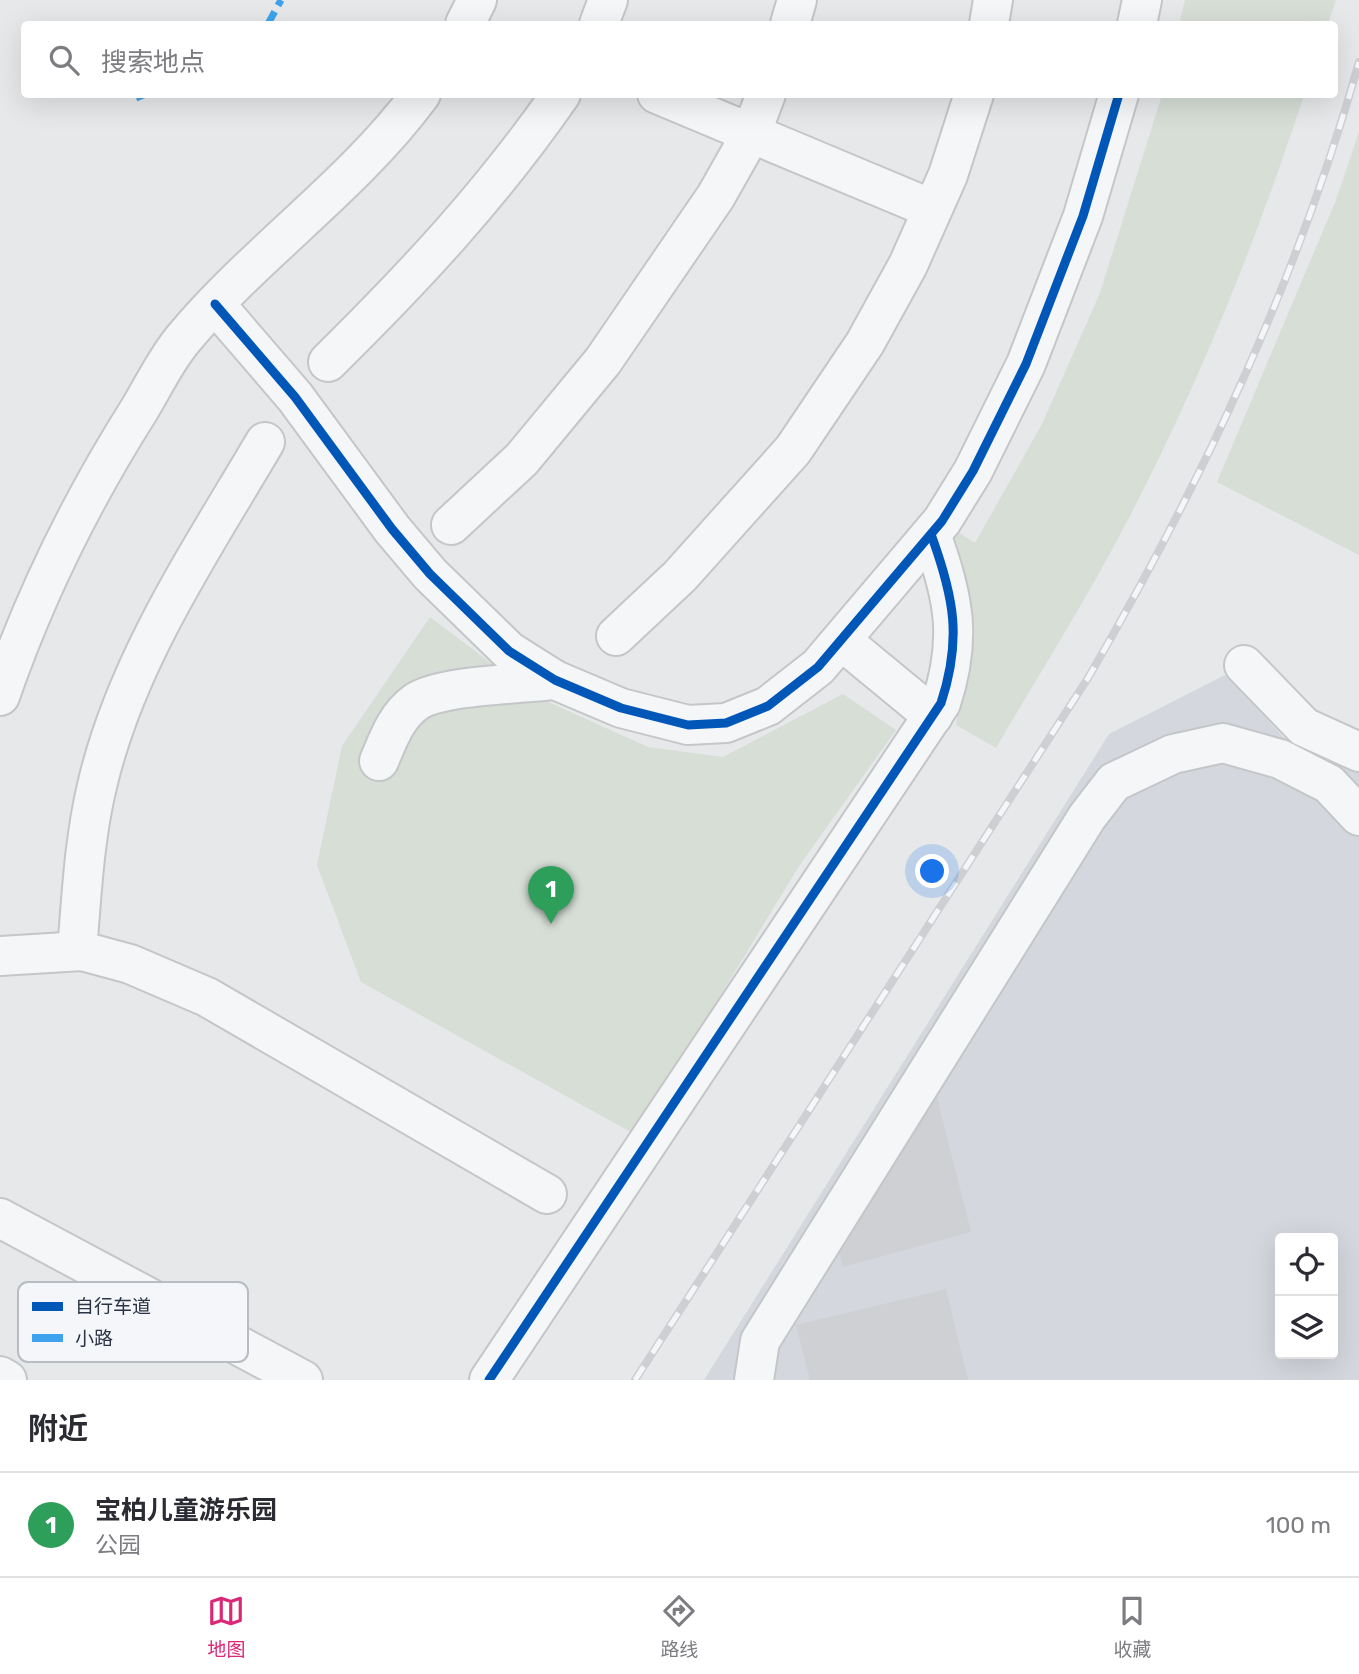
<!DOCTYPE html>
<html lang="zh">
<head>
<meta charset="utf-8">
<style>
  :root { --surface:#fff; --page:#f7f7f7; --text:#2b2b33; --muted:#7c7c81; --line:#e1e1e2; --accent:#db2777 }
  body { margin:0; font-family:Rubik,"Noto Sans SC",sans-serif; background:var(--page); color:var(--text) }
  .controls { position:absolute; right:21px; bottom:21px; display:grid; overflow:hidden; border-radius:7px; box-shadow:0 7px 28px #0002 }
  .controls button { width:63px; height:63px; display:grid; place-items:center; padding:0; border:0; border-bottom:2px solid var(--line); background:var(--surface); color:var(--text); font:35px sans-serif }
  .you { position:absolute; left:933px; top:872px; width:24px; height:24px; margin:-18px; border:5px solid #fff; border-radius:50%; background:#1a73e8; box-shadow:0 0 0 10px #1a73e833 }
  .badge { display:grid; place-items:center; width:46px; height:46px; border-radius:50%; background:var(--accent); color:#fff; font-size:23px; font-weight:700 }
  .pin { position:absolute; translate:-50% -58px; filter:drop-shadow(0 2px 4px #0008) }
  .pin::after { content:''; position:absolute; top:37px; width:24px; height:21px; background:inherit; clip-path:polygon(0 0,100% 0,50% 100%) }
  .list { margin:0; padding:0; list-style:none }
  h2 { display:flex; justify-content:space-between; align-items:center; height:91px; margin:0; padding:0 28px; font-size:30px }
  h2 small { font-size:23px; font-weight:400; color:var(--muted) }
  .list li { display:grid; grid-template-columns:46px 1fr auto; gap:21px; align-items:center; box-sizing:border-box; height:105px; padding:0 28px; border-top:2px solid var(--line) }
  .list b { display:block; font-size:26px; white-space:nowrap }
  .list p { margin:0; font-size:23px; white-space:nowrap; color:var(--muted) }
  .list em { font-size:23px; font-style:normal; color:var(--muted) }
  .icon { flex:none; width:38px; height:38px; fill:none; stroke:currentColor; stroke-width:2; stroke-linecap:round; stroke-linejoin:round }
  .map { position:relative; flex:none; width:1359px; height:1380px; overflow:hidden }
  .search { position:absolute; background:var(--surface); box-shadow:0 7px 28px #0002; left:21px; right:21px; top:21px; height:77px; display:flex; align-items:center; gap:18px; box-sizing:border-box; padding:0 24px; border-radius:7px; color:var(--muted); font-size:26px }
  .sheet { height:196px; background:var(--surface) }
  nav { display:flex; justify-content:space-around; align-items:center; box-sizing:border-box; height:98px; border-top:2px solid var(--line); background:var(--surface); font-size:19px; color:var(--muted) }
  nav a { display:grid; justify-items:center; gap:4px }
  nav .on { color:var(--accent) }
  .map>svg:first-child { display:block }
</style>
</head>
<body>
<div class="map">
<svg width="1359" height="1380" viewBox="0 0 1359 1380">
  <rect width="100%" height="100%" fill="#e6e8ea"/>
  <path fill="#d4d7dd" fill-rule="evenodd" d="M1225,675L1288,742L1359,770V1380H704L1109,734ZM1280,1238H1333V1354H1280Z"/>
  <g fill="#d6ded6">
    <path d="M1185,0H1336L1328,24H1179Z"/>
    <path d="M1162,95H1304C1255,245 1196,391 1122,531C1083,605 1038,676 996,748L956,725L963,681L948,546L959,533L975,543L1042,424L1100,293Z"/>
    <path d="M1359,132V555L1217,482L1336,200Z"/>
    <path d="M430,617L533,695L648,747L723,757L843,694L896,730L799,866L636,1135L361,982L317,865L342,746Z"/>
  </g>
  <g fill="#ced0d3">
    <path d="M934,1086L971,1232L843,1267L835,1238Z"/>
    <path d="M946,1289L968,1380H810L796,1325Z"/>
  </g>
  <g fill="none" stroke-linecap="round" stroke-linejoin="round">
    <g stroke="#c4c6c8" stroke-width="42">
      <g id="minor">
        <path d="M465,24L477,0"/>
        <path d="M599,24L608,0"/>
        <path d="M790,24L797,0"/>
        <path d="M989,24L993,0"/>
        <path d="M1137,24L1142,0"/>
        <path d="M657,94L932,209"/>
        <path d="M215,304L295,397L392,529L430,574L509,651L555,680L621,708L688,725L726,723L768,706L818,667L942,521L973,471L1026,364L1083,216L1119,94"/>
        <path d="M328,362C415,276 491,195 561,94"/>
        <path d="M265,442C201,551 126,661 97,786C85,836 82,888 78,939L82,951L130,964L207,997L547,1194"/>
        <path d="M451,525L522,459L603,361L716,196L751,134L766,94"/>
        <path d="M616,636L680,576L793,450L865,343L908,265L948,175L974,94"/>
        <path d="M842,641L933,716"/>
        <path d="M1244,665L1304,727L1359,752"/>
        <path d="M0,696C35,595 82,500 139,410C153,387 166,359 184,338C257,251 353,186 421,94"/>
        <path d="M379,761C388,740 396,716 416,702C441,685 522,684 555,680"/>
        <path d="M0,956L82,951"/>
        <path d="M0,1218L303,1380"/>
        <path d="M0,1376L7,1380"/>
        <path d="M489,1380L941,703C962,639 954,598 932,537"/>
        <path d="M754,1380L760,1341L1087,817L1114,782L1173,754L1223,743L1280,759L1329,784L1359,816"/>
      </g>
    </g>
    <use href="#minor" stroke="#f5f6f7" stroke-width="38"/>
    <g stroke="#cecfd2" stroke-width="8">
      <path id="rail" d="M635,1380L1088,678C1202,482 1298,280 1359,62"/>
    </g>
    <use href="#rail" stroke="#f4f6f9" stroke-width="5" stroke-dasharray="16" stroke-linecap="butt"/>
    <g stroke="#3ea3ec" stroke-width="7" stroke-dasharray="14 7" stroke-linecap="butt">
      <path d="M268,24L281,0"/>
      <path d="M136,98L146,94"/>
    </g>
    <g stroke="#f4f6f9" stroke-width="13">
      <g id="cycleway">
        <path d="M215,304L295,397L392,529L430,574L509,651L555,680L621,708L688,725L726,723L768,706L818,667L942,521L973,471L1026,364L1083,216L1119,94"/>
        <path d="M489,1380L941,703C962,639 954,598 932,537"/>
      </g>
    </g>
    <use href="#cycleway" stroke="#0057b8" stroke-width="9"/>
  </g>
  <rect x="18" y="1282" width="230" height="80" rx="10" fill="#f4f6f9" stroke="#b8bcc3" stroke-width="2"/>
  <rect x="32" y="1302" width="31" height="9" fill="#0057b8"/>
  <rect x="32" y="1334" width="31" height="8" fill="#3ea3ec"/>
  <g font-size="19" fill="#2b3445">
    <text x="75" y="1313">自行车道</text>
    <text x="75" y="1345">小路</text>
  </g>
</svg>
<div class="controls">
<button><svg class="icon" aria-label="locate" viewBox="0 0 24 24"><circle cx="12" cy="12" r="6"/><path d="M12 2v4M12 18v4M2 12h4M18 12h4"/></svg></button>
<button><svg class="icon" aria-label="layers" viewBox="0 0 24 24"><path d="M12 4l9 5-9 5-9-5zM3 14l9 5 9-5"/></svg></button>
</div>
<div class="you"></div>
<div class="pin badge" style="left:551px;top:924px;background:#2e9e5b">1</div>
<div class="search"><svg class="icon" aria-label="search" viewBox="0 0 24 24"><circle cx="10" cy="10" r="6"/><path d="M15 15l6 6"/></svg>搜索地点</div>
</div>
<section class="sheet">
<h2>附近<small></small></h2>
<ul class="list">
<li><span class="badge" style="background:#2e9e5b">1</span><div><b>宝柏儿童游乐园</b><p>公园</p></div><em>100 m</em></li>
</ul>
</section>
<nav>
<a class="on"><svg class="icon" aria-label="map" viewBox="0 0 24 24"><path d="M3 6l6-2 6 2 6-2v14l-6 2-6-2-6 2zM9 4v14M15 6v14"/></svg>地图</a>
<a><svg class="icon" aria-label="directions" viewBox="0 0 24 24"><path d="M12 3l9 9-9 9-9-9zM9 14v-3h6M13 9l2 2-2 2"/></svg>路线</a>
<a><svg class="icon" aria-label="saved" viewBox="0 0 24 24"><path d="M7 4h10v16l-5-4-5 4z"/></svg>收藏</a>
</nav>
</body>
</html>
